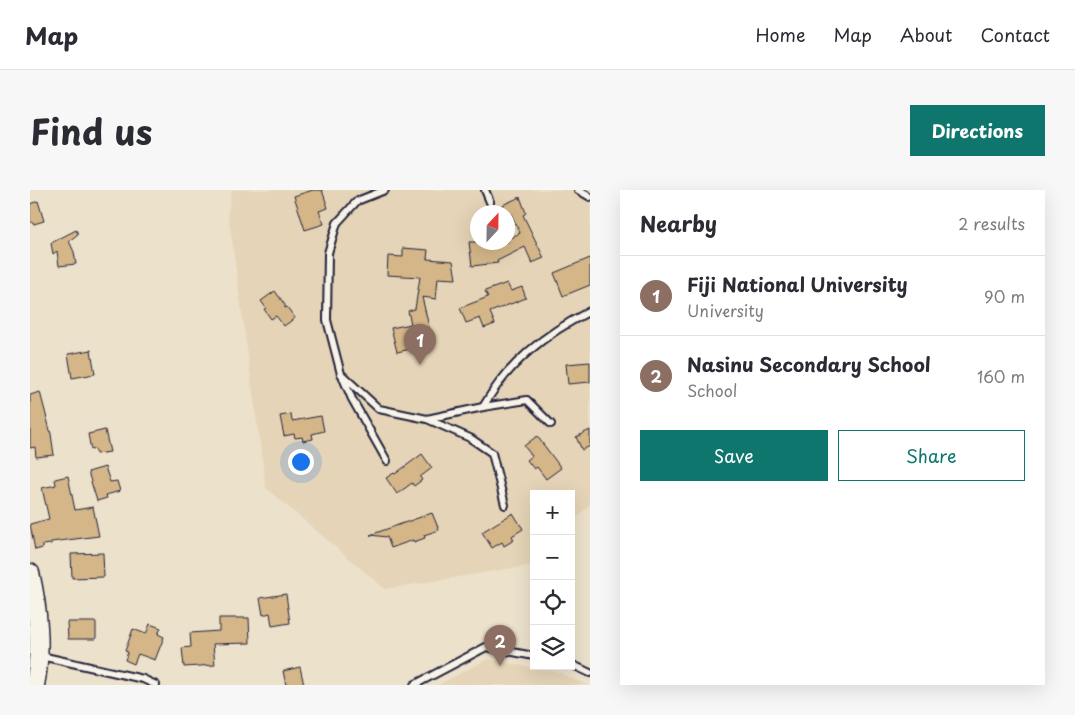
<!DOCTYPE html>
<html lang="en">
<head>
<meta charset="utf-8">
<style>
  :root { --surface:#fff; --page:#f7f7f7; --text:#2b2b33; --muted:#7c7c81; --line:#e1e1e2; --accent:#0f766e }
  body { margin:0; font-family:"Playpen Sans",sans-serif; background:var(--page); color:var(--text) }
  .controls { position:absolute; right:15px; bottom:15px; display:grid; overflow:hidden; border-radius:0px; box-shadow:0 5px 20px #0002 }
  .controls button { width:45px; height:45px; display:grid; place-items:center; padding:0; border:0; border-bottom:1px solid var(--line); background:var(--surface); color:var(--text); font:25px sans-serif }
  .compass { position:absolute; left:440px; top:15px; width:45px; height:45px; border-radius:50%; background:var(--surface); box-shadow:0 5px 20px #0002; rotate:22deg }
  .you { position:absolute; left:270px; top:271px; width:18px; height:18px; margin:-12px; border:4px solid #fff; border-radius:50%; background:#1a73e8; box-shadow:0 0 0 8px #1a73e833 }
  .badge { display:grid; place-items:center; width:32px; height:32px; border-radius:50%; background:var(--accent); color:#fff; font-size:16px; font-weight:700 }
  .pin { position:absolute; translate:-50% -41px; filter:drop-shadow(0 1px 2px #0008) }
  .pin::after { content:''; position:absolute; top:26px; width:18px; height:15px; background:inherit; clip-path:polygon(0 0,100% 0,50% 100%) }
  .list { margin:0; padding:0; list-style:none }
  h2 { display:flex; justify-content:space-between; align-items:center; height:65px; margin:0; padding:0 20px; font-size:21px }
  h2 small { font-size:16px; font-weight:400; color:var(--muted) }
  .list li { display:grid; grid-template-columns:32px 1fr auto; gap:15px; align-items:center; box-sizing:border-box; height:80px; padding:0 20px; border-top:1px solid var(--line) }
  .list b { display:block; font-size:19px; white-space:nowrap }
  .list p { margin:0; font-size:16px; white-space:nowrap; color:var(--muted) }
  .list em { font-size:16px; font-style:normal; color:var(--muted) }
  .actions { display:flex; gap:10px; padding:15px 20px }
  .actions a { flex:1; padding:11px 0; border:1px solid var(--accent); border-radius:0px; text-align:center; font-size:18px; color:var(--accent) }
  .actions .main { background:var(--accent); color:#fff }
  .icon { flex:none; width:28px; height:28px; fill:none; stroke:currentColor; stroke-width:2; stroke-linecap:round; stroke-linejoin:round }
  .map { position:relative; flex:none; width:560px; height:495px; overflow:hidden; border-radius:0px }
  header { display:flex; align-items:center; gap:30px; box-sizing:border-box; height:70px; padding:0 25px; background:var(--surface); border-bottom:1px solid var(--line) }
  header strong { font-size:24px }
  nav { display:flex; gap:28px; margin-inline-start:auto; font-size:18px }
  .intro { display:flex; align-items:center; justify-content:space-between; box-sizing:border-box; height:120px; padding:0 30px }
  h1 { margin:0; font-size:35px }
  .button { padding:12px 22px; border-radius:0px; background:var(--accent); color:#fff; font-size:18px; font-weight:700 }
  main { display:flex; gap:30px; padding:0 30px }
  aside { flex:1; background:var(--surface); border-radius:0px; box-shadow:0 5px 20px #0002 }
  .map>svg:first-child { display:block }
</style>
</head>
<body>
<header>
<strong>Map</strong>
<nav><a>Home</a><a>Map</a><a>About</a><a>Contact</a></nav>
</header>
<div class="intro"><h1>Find us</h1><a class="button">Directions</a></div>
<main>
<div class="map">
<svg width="560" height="495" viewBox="0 0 560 495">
  <rect width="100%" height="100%" fill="#ece1cb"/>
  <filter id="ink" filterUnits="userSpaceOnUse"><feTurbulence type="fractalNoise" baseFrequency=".02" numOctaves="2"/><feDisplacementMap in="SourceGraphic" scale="10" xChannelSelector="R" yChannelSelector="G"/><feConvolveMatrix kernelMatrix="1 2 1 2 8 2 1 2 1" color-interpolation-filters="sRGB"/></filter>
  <g filter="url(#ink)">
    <g fill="#e5d4b7" fill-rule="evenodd">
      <path d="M202,0H560V314L541,334V304H504V373L502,375L355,399L236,298L198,21ZM448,22H478V52H448Z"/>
      <path d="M458,469L530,483L556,495H408Z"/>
    </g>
    <g fill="#d4b688" stroke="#22223b">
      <path d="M283,0H292L298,18L289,21L294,34L275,40L264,6Z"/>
      <path d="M490,7L496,23L493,25L514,68L502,73L495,57L467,71L468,73L442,76L439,52H478V49L490,43L481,24L478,25V22H457Z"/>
      <path d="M8,11L14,31L4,34L0,31V14Z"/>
      <path d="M46,40L48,44L39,51L44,62L46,74L29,76L27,61L23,64L21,53Z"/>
      <path d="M373,58L398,60L397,69L423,71L426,89L408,88L406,109L392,107L403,154L367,162L361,138L381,134L378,121L385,119L390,87L357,85L358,66L373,67Z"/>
      <path d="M560,68V95L533,106L524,83Z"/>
      <path d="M477,93L481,101L492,97L496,108L460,122L465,134L454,138L450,128L436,133L430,118L458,107L455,101Z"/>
      <path d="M245,101L255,115V118L257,117L265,128L254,136L246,126L241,129L234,119L236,118L231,111Z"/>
      <path d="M61,160L65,184L42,188L38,164Z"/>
      <path d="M560,172V192L538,194L536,174Z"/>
      <path d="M10,202L21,244L24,265L6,267L5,257L0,258V205Z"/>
      <path d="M261,224L262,231L291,226L294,241L282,244L283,249L273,251L272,247L265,248L264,244L254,246L250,226Z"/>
      <path d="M75,240L80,262L66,264L65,259L61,260L58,244Z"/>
      <path d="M560,240V256L552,260L546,247Z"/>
      <path d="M507,246L531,278L516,289L507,277L504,279L497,270L502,266L494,256Z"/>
      <path d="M392,264L402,278L390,287L392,290L384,296L382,293L367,304L356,288L364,283L365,284Z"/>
      <path d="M75,277L80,292L87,291L90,301L76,305L77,308L67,311L58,282Z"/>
      <path d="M38,286L45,320L63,317L69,346L21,352V354L13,355V358L5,360L0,334L19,329L12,298L26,295L25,289Z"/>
      <path d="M402,323L409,340L394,345L395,348L384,352L383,350L361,358L357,347L340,345Z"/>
      <path d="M483,323L493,339L482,346L484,350L474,356L472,352L462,358L452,342Z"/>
      <path d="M73,363L74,387L42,388L41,364Z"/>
      <path d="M256,404L260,433L242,436L240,423L233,425L230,408Z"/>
      <path d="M189,428H219L220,453L183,454L185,475L154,477L152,458L161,457L160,443L189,441Z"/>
      <path d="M37,432H66V449H38Z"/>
      <path d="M120,434L131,438L128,444L134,447L125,470L108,464L104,474L95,470L98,462L95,461L103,439L116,444Z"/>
      <path d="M270,477L274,495H256L253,481Z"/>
    </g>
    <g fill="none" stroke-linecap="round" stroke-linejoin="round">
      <g stroke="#22223b" stroke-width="10">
        <g id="service">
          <path d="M355,0L327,11L307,33L298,63L297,130L311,184L349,219L397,229L453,217L497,210L521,234"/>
          <path d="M455,0L460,12"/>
          <path d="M548,0L560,7"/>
          <path d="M313,188L322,209L357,271"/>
          <path d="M453,217C479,172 515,144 560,121"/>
          <path d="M397,229L440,248L462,263L475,315"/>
          <path d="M11,466L113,489L126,495"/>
          <path d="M541,474L560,483"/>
          <path d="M384,495L456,457L504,466"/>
        </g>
      </g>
      <g stroke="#22223b" stroke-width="21">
        <path id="secondary" d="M0,383C8,417 12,460 5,495"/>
      </g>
      <use href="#service" stroke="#f7f3e8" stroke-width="6"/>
      <use href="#secondary" stroke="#f7f3e8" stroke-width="18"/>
    </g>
  </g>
</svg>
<div class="controls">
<button>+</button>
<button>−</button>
<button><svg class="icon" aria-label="locate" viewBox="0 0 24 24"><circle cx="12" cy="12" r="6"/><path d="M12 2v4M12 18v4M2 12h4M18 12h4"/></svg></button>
<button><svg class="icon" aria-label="layers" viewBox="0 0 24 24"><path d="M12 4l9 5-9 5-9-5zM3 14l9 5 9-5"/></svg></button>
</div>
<svg class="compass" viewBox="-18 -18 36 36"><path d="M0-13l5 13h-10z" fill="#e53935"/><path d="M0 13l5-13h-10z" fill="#7c7c81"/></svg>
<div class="you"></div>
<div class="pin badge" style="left:390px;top:175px;background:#8d6e63">1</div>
<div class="pin badge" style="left:470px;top:476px;background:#8d6e63">2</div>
</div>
<aside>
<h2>Nearby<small>2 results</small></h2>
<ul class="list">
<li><span class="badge" style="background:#8d6e63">1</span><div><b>Fiji National University</b><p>University</p></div><em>90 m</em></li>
<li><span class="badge" style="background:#8d6e63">2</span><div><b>Nasinu Secondary School</b><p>School</p></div><em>160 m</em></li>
</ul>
<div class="actions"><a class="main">Save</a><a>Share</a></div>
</aside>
</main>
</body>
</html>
